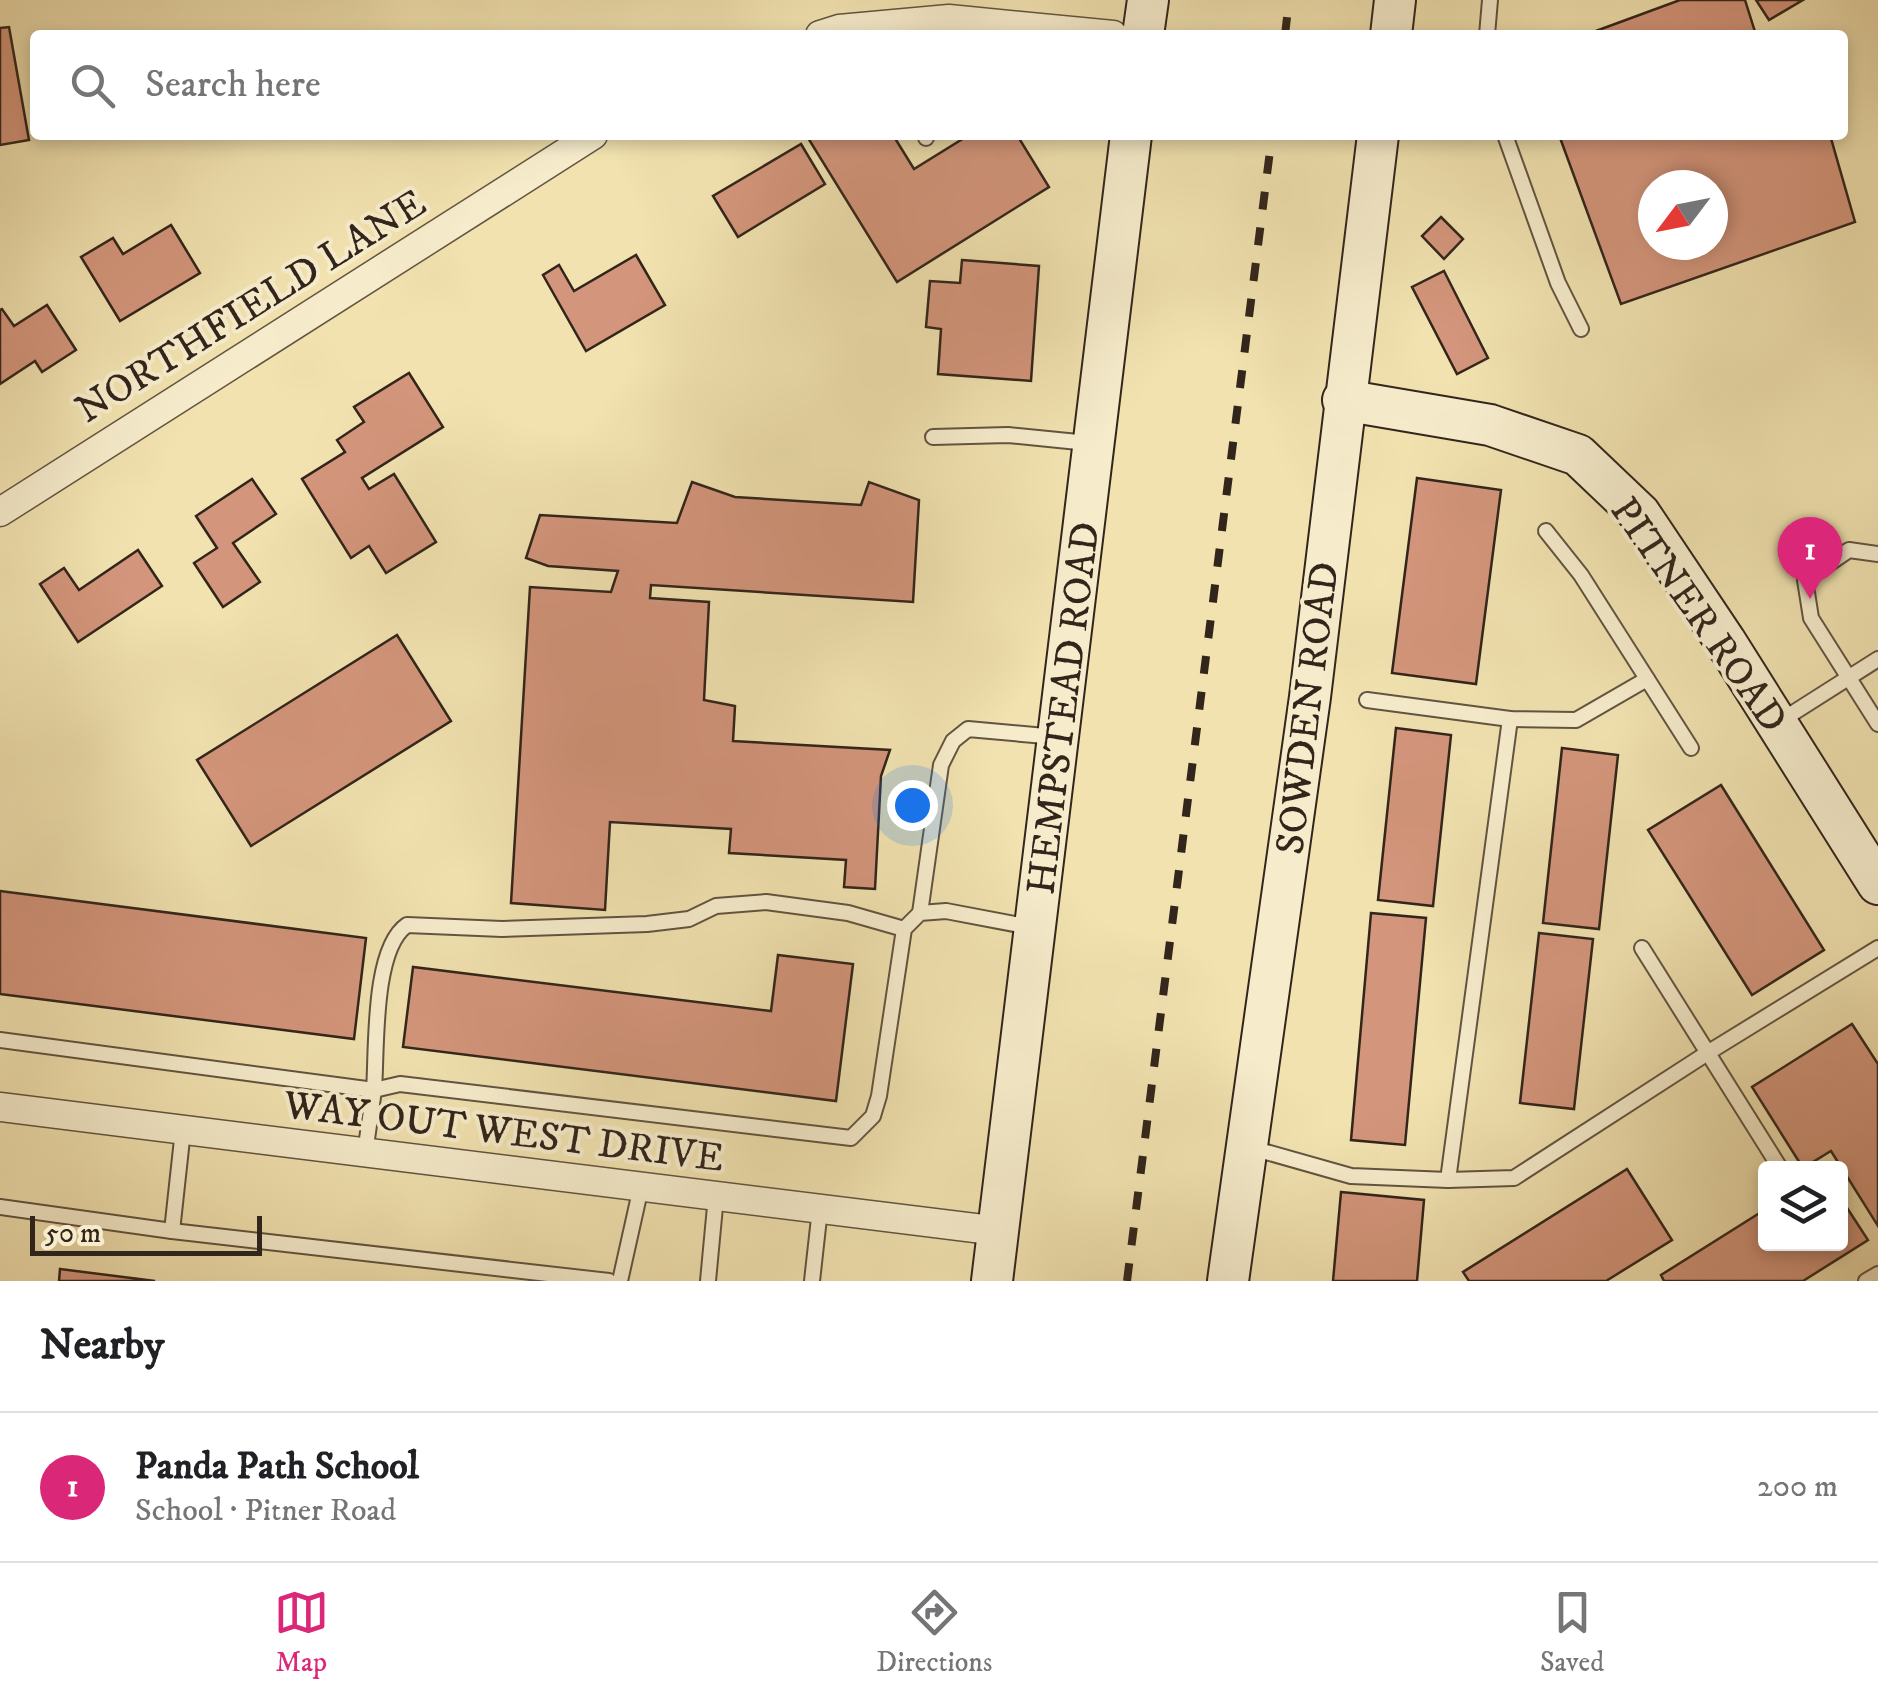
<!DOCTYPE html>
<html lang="en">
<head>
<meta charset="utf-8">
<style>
  :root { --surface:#fff; --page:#f2f2f2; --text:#202124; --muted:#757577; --line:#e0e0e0; --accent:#db2777 }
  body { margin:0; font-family:"IM FELL DW Pica",serif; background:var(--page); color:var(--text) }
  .controls { position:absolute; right:30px; bottom:30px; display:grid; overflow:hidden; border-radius:10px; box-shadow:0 5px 15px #0003 }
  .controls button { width:90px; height:90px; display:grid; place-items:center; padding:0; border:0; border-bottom:2px solid var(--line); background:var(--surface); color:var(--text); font:50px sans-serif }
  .compass { position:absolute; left:1638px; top:170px; width:90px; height:90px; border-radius:50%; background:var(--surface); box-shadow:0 5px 15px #0003; rotate:238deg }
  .scale { position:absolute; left:30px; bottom:25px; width:232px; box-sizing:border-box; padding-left:10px; border:5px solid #32251b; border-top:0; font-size:28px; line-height:35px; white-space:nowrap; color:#32251b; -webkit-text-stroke:8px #f6eccc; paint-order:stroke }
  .you { position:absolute; left:912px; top:805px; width:35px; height:35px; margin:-25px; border:8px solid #fff; border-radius:50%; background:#1a73e8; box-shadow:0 0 0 15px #1a73e833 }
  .badge { display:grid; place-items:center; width:65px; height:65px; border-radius:50%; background:var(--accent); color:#fff; font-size:32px; font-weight:700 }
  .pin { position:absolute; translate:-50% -82px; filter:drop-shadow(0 2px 5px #0008) }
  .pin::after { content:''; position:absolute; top:52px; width:35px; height:30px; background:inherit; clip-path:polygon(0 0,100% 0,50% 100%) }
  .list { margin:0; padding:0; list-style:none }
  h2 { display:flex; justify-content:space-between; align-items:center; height:130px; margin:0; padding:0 40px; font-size:42px }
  h2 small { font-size:32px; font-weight:400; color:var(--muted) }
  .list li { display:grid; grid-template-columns:65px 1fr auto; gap:30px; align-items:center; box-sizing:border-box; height:150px; padding:0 40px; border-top:2px solid var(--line) }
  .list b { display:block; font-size:38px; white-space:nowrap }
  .list p { margin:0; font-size:32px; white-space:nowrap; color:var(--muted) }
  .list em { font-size:32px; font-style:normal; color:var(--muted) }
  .icon { flex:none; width:55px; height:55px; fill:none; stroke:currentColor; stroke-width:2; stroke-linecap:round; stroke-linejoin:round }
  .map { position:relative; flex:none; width:1878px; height:1281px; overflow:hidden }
  .search { position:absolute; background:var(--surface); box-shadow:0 5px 15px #0003; left:30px; right:30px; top:30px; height:110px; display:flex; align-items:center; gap:25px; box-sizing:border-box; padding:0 35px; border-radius:10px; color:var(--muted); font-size:38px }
  .sheet { height:280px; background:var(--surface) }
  nav { display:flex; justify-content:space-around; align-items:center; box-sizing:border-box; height:140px; border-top:2px solid var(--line); background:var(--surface); font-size:28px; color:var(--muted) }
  nav a { display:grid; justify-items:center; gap:5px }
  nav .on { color:var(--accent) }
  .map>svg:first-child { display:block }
</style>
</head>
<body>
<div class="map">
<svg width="1878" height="1281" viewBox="0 0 1878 1281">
  <rect width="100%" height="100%" fill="#f1e2b0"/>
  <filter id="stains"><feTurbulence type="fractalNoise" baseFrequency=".002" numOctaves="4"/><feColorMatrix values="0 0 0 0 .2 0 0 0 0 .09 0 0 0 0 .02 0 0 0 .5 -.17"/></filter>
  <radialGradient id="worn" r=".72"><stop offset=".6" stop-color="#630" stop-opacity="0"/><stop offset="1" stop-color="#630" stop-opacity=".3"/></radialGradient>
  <g fill="#d3957b" stroke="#32251b" stroke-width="2.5" fill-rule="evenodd">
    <path d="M1680,0H1745L1756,35H1585Z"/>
    <path d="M1756,0H1803L1769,20Z"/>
    <path d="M9,27L29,140L0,145V28Z"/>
    <path d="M813,135H893L914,169L969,135H1017L1049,187L897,282L808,138Z"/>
    <path d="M1559,135H1830L1855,222L1621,304ZM1653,185H1713V245H1653Z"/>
    <path d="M801,144L825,184L738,237L713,196Z"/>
    <path d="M1441,217L1463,239L1444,259L1422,236Z"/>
    <path d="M171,225L200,273L120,321L81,257L113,238L123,254Z"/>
    <path d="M636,255L665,305L586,351L543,275L559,265L574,291Z"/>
    <path d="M962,260L1039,266L1031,381L938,374L941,329L926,327L930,281L960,283Z"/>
    <path d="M1444,271L1488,358L1457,374L1412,287Z"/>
    <path d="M47,305L76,350L42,372L35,361L0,384V310L2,309L14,326Z"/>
    <path d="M409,373L443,427L362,478L369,489L394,474L436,542L386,573L369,546L351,558L302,479L345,452L337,440L364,422L354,407Z"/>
    <path d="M1417,478L1501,490L1476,684L1392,673Z"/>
    <path d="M252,479L276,514L233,543L260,582L223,607L194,563L217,548L196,516Z"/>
    <path d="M692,482L735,497L861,505L869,482L919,500L913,602L651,585L650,598L709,602L704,700L735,706L733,741L890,750L881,776L875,889L844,887L846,860L729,853L731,829L610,822L605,910L511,903L530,587L611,592L618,571L548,566L526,558L540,515L677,523Z"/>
    <path d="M138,550L162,586L78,642L40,584L64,568L79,590Z"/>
    <path d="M397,635L451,721L251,846L197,760Z"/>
    <path d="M1396,728L1451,735L1433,906L1378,900Z"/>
    <path d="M1562,748L1618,755L1599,929L1543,923Z"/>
    <path d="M1721,785L1824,950L1752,995L1648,830Z"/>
    <path d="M0,891L366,938L354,1039L0,994Z"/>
    <path d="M1371,913L1426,918L1405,1145L1351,1140Z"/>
    <path d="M1539,933L1593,939L1574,1109L1520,1103Z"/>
    <path d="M778,955L853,964L836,1101L403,1047L413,967L771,1011Z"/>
    <path d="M1852,1024L1878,1064V1226L1831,1151L1803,1168L1752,1087Z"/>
    <path d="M1627,1169L1672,1240L1606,1281H1469L1463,1272Z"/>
    <path d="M1341,1192L1424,1200L1417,1281H1333Z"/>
    <path d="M1840,1197L1868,1240L1803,1281H1664L1661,1275L1766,1209V1244H1840Z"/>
    <path d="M60,1269L155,1281H59Z"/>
  </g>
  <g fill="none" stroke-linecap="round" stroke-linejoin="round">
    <g stroke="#625440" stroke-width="18">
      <g id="lane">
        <path d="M1487,35L1490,0"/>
        <path d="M926,135V138"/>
        <path d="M1505,135L1558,283L1581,329"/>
        <path d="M933,437L1008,435L1088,443"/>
        <path d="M1546,531L1581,575L1691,748"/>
        <path d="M1878,554L1849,550L1805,580L1811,618L1878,724"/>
        <path d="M1367,700L1510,719L1576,720L1647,679"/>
        <path d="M1782,720L1878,659"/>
        <path d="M920,913L941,765L953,741L968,729L1056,737"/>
        <path d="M1642,948L1780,1168"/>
        <path d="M0,1040L374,1090C377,1050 372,949 407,925L502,929L647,924L689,919L716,906L766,902L848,913L904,929"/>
        <path d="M1252,1148L1351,1176L1448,1180L1514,1178L1709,1052L1878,948"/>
        <path d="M365,1153L374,1090L400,1084L851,1138L873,1116L879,1096L904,929L920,913L946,911L1030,927"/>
        <path d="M1448,1180L1510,719"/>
        <path d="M0,1207L172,1231L609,1281"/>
        <path d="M172,1231L183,1130"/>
        <path d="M620,1281L641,1187"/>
        <path d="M708,1281L716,1196"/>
        <path d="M812,1281L820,1209"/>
        <path d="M1866,1281L1878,1274"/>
      </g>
    </g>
    <g stroke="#625440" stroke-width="31">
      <g id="street">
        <path d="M820,35L839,29L949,19L1113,35"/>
        <path d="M0,512L593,135"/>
        <path d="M0,1107L999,1231"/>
      </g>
    </g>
    <g stroke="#32251b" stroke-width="44">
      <g id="secondary">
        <path d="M1143,35L1148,0"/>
        <path d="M1391,35L1395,0"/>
        <path d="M1343,400L1490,425L1578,455L1640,514L1725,641L1878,884"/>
        <path d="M992,1281L1131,135"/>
        <path d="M1228,1281L1310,697L1378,135"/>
      </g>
    </g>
    <use href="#lane" stroke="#f6eccc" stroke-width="14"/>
    <use href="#street" stroke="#f6eccc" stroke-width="28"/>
    <use href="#secondary" stroke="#f6eccc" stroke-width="40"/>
    <g stroke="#32251b" stroke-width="8" stroke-dasharray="18 18" stroke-linecap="butt">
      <path d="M1285,35L1289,0"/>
      <path d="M1127,1281L1272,135"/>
    </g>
  </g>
  <g text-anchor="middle" stroke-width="8" stroke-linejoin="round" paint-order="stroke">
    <g font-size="40" fill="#32251b" stroke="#f6eccc">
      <text transform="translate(250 305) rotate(-32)" y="14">NORTHFIELD LANE</text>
      <text transform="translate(1700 614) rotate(55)" y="14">PITNER ROAD</text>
      <text transform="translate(1062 708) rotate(-83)" y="14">HEMPSTEAD ROAD</text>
      <text transform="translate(1306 708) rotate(-83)" y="14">SOWDEN ROAD</text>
      <text transform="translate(504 1130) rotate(7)" y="14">WAY OUT WEST DRIVE</text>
    </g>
  </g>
  <rect width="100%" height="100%" filter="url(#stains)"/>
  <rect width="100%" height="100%" fill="url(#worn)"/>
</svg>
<div class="controls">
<button><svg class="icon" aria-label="layers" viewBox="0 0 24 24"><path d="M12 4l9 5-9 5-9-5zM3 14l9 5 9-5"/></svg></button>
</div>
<svg class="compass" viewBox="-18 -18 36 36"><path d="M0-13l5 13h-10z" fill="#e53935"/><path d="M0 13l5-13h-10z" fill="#757577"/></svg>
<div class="scale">50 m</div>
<div class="you"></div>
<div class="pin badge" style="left:1810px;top:599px">1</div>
<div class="search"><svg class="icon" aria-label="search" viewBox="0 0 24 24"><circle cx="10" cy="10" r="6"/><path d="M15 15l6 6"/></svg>Search here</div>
</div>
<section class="sheet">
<h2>Nearby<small></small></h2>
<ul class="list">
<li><span class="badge">1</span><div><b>Panda Path School</b><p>School · Pitner Road</p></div><em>200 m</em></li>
</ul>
</section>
<nav>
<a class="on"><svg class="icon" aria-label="map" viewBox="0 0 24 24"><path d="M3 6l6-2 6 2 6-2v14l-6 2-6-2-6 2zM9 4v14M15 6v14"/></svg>Map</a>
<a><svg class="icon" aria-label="directions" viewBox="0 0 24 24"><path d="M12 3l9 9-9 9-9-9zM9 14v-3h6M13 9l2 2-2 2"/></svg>Directions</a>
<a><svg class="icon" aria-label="saved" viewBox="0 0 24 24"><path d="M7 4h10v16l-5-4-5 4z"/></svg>Saved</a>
</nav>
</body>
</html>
